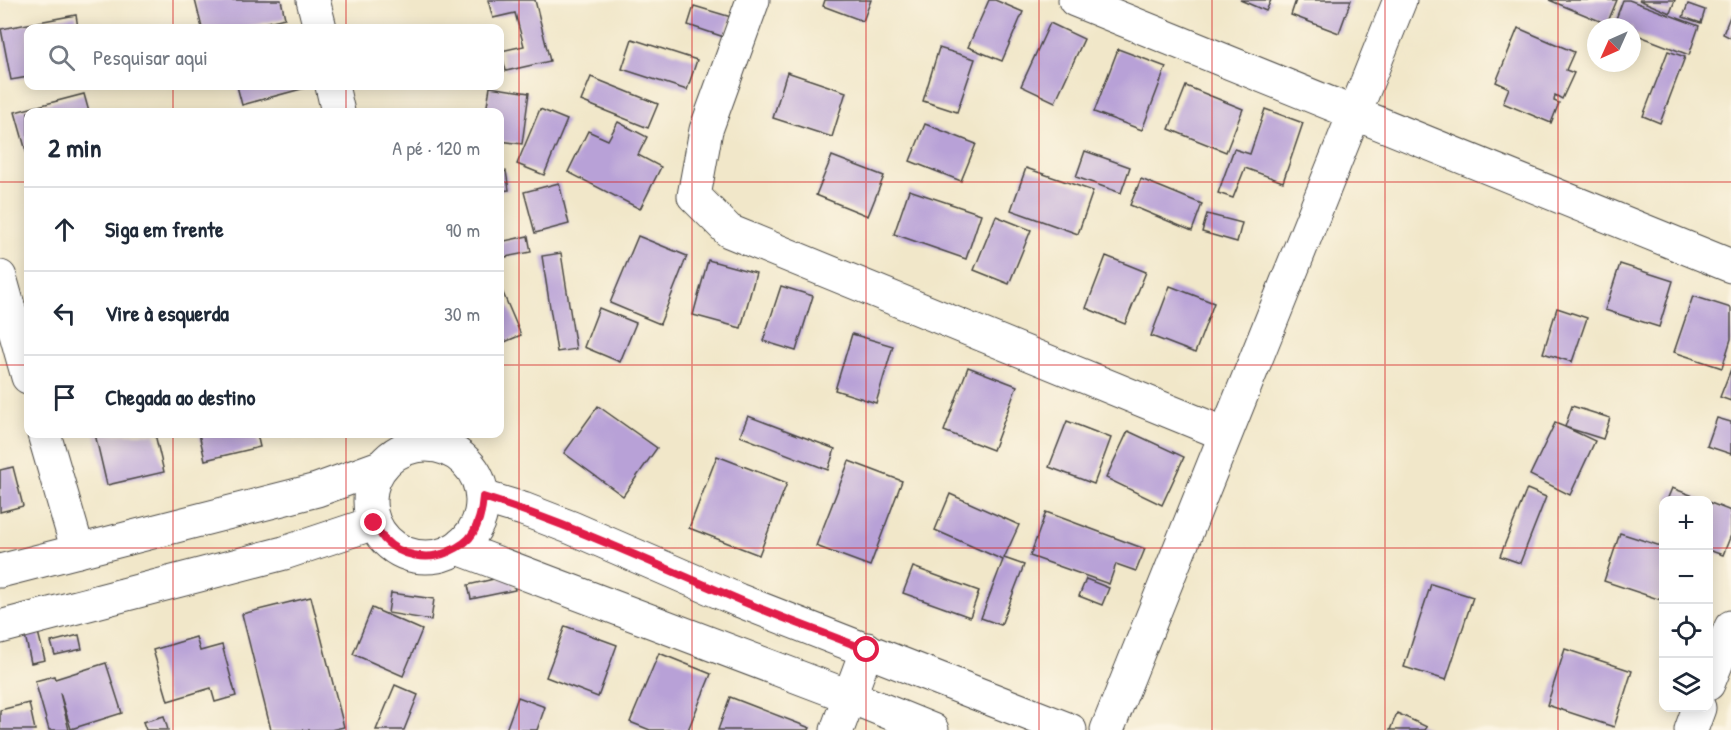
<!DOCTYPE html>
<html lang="pt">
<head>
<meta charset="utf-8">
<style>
  :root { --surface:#fff; --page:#f6f6f7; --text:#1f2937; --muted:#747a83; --line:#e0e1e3 }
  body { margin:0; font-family:"Patrick Hand",sans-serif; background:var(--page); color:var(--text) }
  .controls { position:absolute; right:18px; bottom:18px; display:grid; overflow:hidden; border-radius:12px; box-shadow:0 3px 15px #0003 }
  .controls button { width:54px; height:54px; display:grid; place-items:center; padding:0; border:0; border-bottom:2px solid var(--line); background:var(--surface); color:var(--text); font:30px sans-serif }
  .compass { position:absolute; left:1587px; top:18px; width:54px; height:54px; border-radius:50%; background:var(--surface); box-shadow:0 3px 15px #0003; rotate:225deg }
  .stop { position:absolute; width:18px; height:18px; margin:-14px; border:4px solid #e11d48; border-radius:50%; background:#fff }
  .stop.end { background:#e11d48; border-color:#fff; box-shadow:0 2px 6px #0008 }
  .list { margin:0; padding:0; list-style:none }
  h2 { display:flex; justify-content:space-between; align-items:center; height:78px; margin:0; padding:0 24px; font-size:26px }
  h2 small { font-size:20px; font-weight:400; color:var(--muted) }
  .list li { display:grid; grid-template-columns:39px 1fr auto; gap:18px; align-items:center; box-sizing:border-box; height:84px; padding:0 24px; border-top:2px solid var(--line) }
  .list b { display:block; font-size:22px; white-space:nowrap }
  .list em { font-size:20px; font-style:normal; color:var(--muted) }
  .icon { flex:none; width:33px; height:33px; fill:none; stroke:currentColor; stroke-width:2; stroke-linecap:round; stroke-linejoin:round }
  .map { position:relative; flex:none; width:1731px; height:730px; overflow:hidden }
  .search { position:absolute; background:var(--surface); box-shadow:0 3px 15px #0003; left:24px; top:24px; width:480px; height:66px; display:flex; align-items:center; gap:15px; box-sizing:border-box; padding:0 21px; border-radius:12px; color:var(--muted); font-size:22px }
  .panel { position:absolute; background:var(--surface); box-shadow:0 3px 15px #0003; left:24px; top:108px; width:480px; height:330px; border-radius:12px }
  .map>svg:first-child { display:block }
</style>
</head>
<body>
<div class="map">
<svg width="1731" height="730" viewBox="0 0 1731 730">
  <rect width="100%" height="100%" fill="#fcf5e5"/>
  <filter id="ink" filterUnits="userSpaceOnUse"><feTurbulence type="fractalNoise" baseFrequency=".0167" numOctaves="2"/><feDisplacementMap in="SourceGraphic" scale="12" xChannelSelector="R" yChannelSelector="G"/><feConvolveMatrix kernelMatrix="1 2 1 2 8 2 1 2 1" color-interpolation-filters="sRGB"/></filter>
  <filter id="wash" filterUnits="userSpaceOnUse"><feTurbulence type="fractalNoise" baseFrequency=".008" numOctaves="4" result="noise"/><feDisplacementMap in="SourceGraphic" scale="24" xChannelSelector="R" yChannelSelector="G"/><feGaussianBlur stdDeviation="1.35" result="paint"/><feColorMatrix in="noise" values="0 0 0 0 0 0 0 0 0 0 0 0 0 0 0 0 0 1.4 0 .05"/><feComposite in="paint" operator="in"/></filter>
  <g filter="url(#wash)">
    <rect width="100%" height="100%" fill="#f1e7c9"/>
    <g id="blocks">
      <g fill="#b8a1d7">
        <path d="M195,0H281L285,18L243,28H202Z"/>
        <path d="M488,0H535L550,61L506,71L501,51L524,46L515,13L493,18Z"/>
        <path d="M825,0H871L863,21L823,6Z"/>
        <path d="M989,0H995L1023,12L1002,61L968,47Z"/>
        <path d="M1240,0H1271L1266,11Z"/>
        <path d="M1296,0H1351L1339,33L1291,15Z"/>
        <path d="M1549,0H1617L1607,24Z"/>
        <path d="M1623,0H1629L1699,26L1689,55L1632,33V27H1613Z"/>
        <path d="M1639,0H1675L1670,13Z"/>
        <path d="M1688,4L1705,10L1701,23L1683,17Z"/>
        <path d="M694,6L731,17L724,37L688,25Z"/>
        <path d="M1731,14V38L1723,34Z"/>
        <path d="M76,15L78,28H28V77L11,80L1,29Z"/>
        <path d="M1050,23L1084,39L1055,102L1021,86Z"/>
        <path d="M1518,28L1574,52L1566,70L1574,73L1562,99L1555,95L1554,101L1559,103L1551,123L1503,103L1509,88L1496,82Z"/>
        <path d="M632,39L697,60L687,90L622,69Z"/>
        <path d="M939,48L975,59L957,112L923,101Z"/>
        <path d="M1118,49L1166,67L1142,130L1094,112Z"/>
        <path d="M1668,51L1685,57L1660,123L1643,116Z"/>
        <path d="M787,72L846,92L832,137L773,118Z"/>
        <path d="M591,77L658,104L648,128L581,101Z"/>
        <path d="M237,86H304L305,88L242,105Z"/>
        <path d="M1186,86L1243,109L1226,152L1169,129Z"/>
        <path d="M490,87L529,93L522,144L500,141V112H486Z"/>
        <path d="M84,94L89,112H28V158L15,112Z"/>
        <path d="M540,109L567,120L544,175L517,164Z"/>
        <path d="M1265,109L1303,123L1283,182L1245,168L1233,198L1218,193L1234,149L1250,154Z"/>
        <path d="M618,122L647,137L638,155L661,167L640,209L568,172L588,131L608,140Z"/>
        <path d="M925,124L976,144L961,181L910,161Z"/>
        <path d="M1085,151L1130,167L1121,193L1076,177Z"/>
        <path d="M832,156L884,176L868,216L816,195Z"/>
        <path d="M1026,168L1093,191L1078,234L1011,210Z"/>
        <path d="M506,171L509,190L500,191V172Z"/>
        <path d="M1141,179L1202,204L1192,231L1130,205Z"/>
        <path d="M559,183L569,224L535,233L524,192Z"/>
        <path d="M909,190L981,214L966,259L894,234Z"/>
        <path d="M1207,214L1242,223L1237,242L1202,232Z"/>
        <path d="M996,216L1031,230L1009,284L974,270Z"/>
        <path d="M528,236L531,252L500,258V242Z"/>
        <path d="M638,236L687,256L660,324L610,303Z"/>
        <path d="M561,253L576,349L557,352L542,256Z"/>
        <path d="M1106,256L1146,272L1125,324L1086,308Z"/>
        <path d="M708,260L756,273L741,328L693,315Z"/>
        <path d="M1620,264L1673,281L1659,327L1605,310Z"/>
        <path d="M500,286L521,335L500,344Z"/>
        <path d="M781,286L813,296L796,351L763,341Z"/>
        <path d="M1170,286L1214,303L1195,353L1151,336Z"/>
        <path d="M1693,296L1731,308V339L1722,368L1674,352Z"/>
        <path d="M599,308L636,323L620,362L584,347Z"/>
        <path d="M1557,308L1587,318L1572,362L1543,353Z"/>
        <path d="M852,334L893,346L876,403L835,390Z"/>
        <path d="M968,367L1017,386L993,450L944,431Z"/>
        <path d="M1731,369V401L1720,397Z"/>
        <path d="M598,406L657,448L623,496L564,453Z"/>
        <path d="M1572,406L1610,418L1603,439L1565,427L1595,441L1570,495L1530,475L1555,423L1565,427Z"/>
        <path d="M748,416L835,449L828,470L740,436Z"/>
        <path d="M1717,418L1731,422V454L1707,446Z"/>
        <path d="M1067,421L1111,438L1094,484L1049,467Z"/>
        <path d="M1128,431L1184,457L1162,505L1106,478Z"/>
        <path d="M95,434H155L164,472L107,485Z"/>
        <path d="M199,434H257L260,447L205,460Z"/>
        <path d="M717,456L787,483L759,555L689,528Z"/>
        <path d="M849,461L902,481L870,566L816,546Z"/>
        <path d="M13,467L23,506L0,512V470Z"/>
        <path d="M1672,488L1704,500H1667Z"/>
        <path d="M1527,489L1546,497L1520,563L1500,556Z"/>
        <path d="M950,494L1019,525L1004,558L1024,565L1001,625L981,618L1003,560L935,530Z"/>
        <path d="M1708,502L1731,511V535L1723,555L1708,550Z"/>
        <path d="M1046,512L1145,549L1136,571L1116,564L1109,584L1030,556Z"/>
        <path d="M1620,533L1664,547V601L1604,581Z"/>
        <path d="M913,567L979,591L970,617L903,593Z"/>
        <path d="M511,575L515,590L471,599L468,585Z"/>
        <path d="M1086,579L1109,588L1102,605L1079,596Z"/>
        <path d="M1431,584L1473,597L1446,680L1404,667Z"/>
        <path d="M391,593L434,599L431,620L388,613Z"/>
        <path d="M311,597L344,727L331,730H271L242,614Z"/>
        <path d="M372,608L422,630L403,676L353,654Z"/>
        <path d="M565,626L617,645L598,697L546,677Z"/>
        <path d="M38,632L45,660L31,663L25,635Z"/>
        <path d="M79,635L82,649L55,655L51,642Z"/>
        <path d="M196,637L200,651L222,645L236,696L215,702L211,688L168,701L153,650Z"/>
        <path d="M1565,649L1632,671L1614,727L1547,705Z"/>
        <path d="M659,653L711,674L688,730H650L630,722Z"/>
        <path d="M106,663L122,713L71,729L60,693L69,730H49L35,681L54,676L55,679Z"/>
        <path d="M395,685L418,695L404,730H376Z"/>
        <path d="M518,697L545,707L537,730H506Z"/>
        <path d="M730,697L810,728L809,730H718Z"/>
        <path d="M29,703L35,730H0V710Z"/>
        <path d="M1397,713L1427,727L1425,730H1390Z"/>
        <path d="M164,716L168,730H146L143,722Z"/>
      </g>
    </g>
  </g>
  <g filter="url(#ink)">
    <use href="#blocks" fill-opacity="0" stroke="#494743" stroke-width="1.5"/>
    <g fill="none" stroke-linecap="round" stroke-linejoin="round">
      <g stroke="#494743" stroke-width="35">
        <g id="minor">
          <path d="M313,0L320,28"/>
          <path d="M753,0L706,130L694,196L729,231L1225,434"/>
          <path d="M1075,0L1731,266"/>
          <path d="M332,86L338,112"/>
          <path d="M0,277L28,377"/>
          <path d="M44,434L78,551"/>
          <path d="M410,434L413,445"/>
          <path d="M1708,684L1731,627"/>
          <path d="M837,730L867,649"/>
          <path d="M1691,730L1699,708"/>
        </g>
      </g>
      <g stroke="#494743" stroke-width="35">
        <g id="tertiary">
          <circle cx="426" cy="501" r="56"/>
          <path d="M483,497L523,509L572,528L738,600L1070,730"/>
          <path d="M458,548L851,697L932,730"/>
          <path d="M0,571L317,490L380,467"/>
          <path d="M0,627L284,553L374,523"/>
          <path d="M1107,730L1400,0"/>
        </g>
      </g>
      <use href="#minor" stroke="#fff" stroke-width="33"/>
      <use href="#tertiary" stroke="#fff" stroke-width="33"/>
    </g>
  </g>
  <g fill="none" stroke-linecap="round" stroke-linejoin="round" filter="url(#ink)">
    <path stroke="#e11d48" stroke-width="8" d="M374,523C378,528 380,534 384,539C400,556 427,561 448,552C457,548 468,542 473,533C480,521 482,510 483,497C570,524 652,563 735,598C778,617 823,632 867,650"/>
  </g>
  <path fill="none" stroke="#d62828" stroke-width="1.5" stroke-opacity="0.55" d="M173,0V28M346,0V28M519,0V730M692,0V730M866,0V730M1039,0V730M1212,0V730M1385,0V730M1558,0V730M173,86V112M346,86V112M0,182H28M500,182H1731M0,365H28M500,365H1731M173,434V730M346,434V730M0,548H1664M1708,548H1731"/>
</svg>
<div class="controls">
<button>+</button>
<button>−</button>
<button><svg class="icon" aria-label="locate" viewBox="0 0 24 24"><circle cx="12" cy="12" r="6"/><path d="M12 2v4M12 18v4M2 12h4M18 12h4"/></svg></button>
<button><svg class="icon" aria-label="layers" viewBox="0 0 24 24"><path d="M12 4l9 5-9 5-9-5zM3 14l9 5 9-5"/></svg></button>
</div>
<svg class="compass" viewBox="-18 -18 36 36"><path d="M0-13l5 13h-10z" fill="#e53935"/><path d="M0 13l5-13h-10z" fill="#747a83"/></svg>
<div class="stop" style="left:867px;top:650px"></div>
<div class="stop end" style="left:374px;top:523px"></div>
<div class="search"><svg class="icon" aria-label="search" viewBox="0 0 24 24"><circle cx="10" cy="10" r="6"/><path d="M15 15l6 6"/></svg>Pesquisar aqui</div>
<section class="panel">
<h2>2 min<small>A pé · 120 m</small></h2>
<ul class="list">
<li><svg class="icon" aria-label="ahead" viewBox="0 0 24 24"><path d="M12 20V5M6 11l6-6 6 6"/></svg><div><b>Siga em frente</b></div><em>90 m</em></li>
<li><svg class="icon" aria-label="left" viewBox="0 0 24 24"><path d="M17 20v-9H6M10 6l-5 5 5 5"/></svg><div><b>Vire à esquerda</b></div><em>30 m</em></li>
<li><svg class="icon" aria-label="arrive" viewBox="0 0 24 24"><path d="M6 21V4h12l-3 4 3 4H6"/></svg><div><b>Chegada ao destino</b></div></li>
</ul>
</section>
</div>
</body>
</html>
